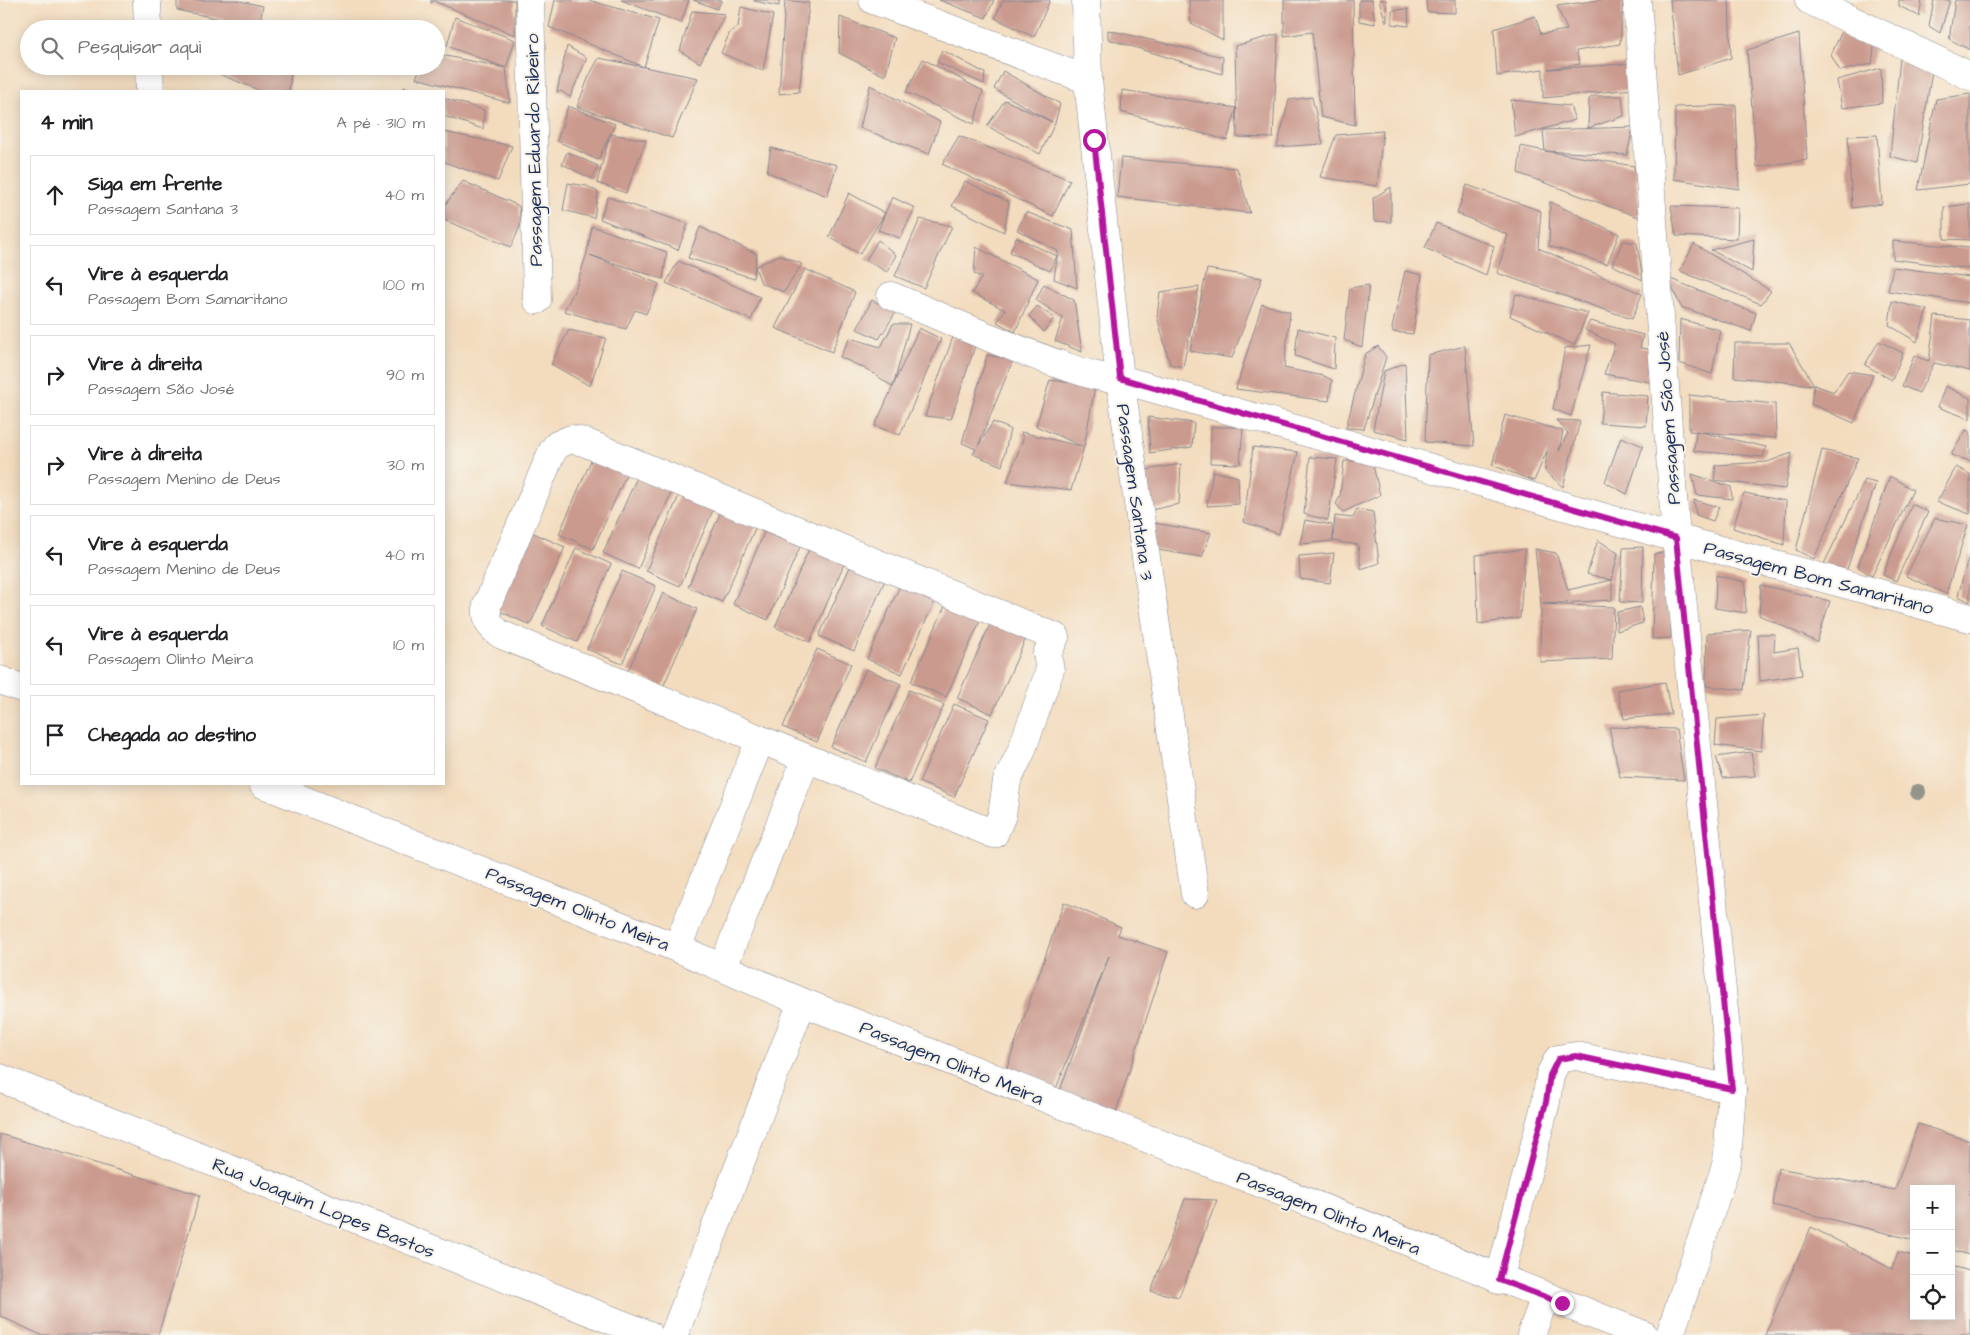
<!DOCTYPE html>
<html lang="pt">
<head>
<meta charset="utf-8">
<style>
  :root { --surface:#fff; --page:#f6f6f6; --text:#202124; --muted:#757577; --line:#e0e0e0 }
  body { margin:0; font-family:"Architects Daughter",sans-serif; background:var(--page); color:var(--text) }
  .controls { position:absolute; right:15px; bottom:15px; display:grid; overflow:hidden; border-radius:0px; box-shadow:0 2px 12px #0003 }
  .controls button { width:45px; height:45px; display:grid; place-items:center; padding:0; border:0; border-bottom:1px solid var(--line); background:var(--surface); color:var(--text); font:25px sans-serif }
  .stop { position:absolute; width:15px; height:15px; margin:-11px; border:4px solid #b5179e; border-radius:50%; background:#fff }
  .stop.end { background:#b5179e; border-color:#fff; box-shadow:0 1px 5px #0008 }
  .list { margin:0; padding:0; list-style:none }
  h2 { display:flex; justify-content:space-between; align-items:center; height:65px; margin:0; padding:0 20px; font-size:21px }
  h2 small { font-size:16px; font-weight:400; color:var(--muted) }
  .list li { display:grid; grid-template-columns:32px 1fr auto; gap:15px; align-items:center; box-sizing:border-box; height:80px; margin:0 10px 10px; padding:0 10px; border:1px solid var(--line); border-radius:0px }
  .list b { display:block; font-size:19px; white-space:nowrap }
  .list p { margin:0; font-size:16px; white-space:nowrap; color:var(--muted) }
  .list em { font-size:16px; font-style:normal; color:var(--muted) }
  .icon { flex:none; width:28px; height:28px; fill:none; stroke:currentColor; stroke-width:2; stroke-linecap:round; stroke-linejoin:round }
  .map { position:relative; flex:none; width:1970px; height:1335px; overflow:hidden }
  .search { position:absolute; background:var(--surface); box-shadow:0 2px 12px #0003; left:20px; top:20px; width:425px; height:55px; display:flex; align-items:center; gap:12px; box-sizing:border-box; padding:0 18px; border-radius:28px; color:var(--muted); font-size:19px }
  .panel { position:absolute; background:var(--surface); box-shadow:0 2px 12px #0003; left:20px; top:90px; width:425px; height:695px; border-radius:0px }
  .map>svg:first-child { display:block }
</style>
</head>
<body>
<div class="map">
<svg width="1970" height="1335" viewBox="0 0 1970 1335">
  <rect width="100%" height="100%" fill="#f7f3e8"/>
  <filter id="ink" filterUnits="userSpaceOnUse"><feTurbulence type="fractalNoise" baseFrequency=".02" numOctaves="2"/><feDisplacementMap in="SourceGraphic" scale="10" xChannelSelector="R" yChannelSelector="G"/><feConvolveMatrix kernelMatrix="1 2 1 2 8 2 1 2 1" color-interpolation-filters="sRGB"/></filter>
  <filter id="wash" filterUnits="userSpaceOnUse"><feTurbulence type="fractalNoise" baseFrequency=".0096" numOctaves="4" result="noise"/><feDisplacementMap in="SourceGraphic" scale="20" xChannelSelector="R" yChannelSelector="G"/><feGaussianBlur stdDeviation="1.12" result="paint"/><feColorMatrix in="noise" values="0 0 0 0 0 0 0 0 0 0 0 0 0 0 0 0 0 1.4 0 .05"/><feComposite in="paint" operator="in"/></filter>
  <g filter="url(#wash)">
    <rect width="100%" height="100%" fill="#f3dcbe"/>
    <g id="blocks">
      <g fill="#ca9a8e">
        <path d="M177,0H235L263,6L259,27L177,10Z"/>
        <path d="M431,0H515V35L434,1L431,3Z"/>
        <path d="M555,0H588L659,20L644,67L698,78L672,138L577,107L589,76L599,58L644,67L549,27Z"/>
        <path d="M621,0H689L681,23Z"/>
        <path d="M693,0H722L717,9Z"/>
        <path d="M754,0H779V6L754,1Z"/>
        <path d="M785,0L809,3L799,92L779,94Z"/>
        <path d="M939,0H994L986,18Z"/>
        <path d="M1003,0H1050L1034,37L995,18Z"/>
        <path d="M1189,0H1223V40L1191,23Z"/>
        <path d="M1284,0H1353L1355,125L1321,117L1312,32L1284,36Z"/>
        <path d="M1359,0H1372L1375,24L1359,21Z"/>
        <path d="M1379,0H1386L1387,22H1386Z"/>
        <path d="M1426,0H1455V13L1427,12Z"/>
        <path d="M1600,0H1623L1620,44L1576,51L1580,64L1548,69L1638,63L1634,89L1543,98V69L1497,76L1494,29L1535,16L1541,34L1567,30L1557,6Z"/>
        <path d="M1670,0H1729L1731,58L1678,75Z"/>
        <path d="M1899,0H1922L1919,16L1899,6Z"/>
        <path d="M1934,0H1950L1940,33L1929,26Z"/>
        <path d="M1955,0H1970V50L1949,39Z"/>
        <path d="M741,7L773,15L763,71L721,53L730,32L738,27Z"/>
        <path d="M1408,9L1409,26L1392,24V10Z"/>
        <path d="M692,11L725,14L700,63L680,51Z"/>
        <path d="M455,17L515,40L506,68L447,46Z"/>
        <path d="M840,17L895,38L885,76L839,53Z"/>
        <path d="M1108,30L1223,57L1222,74L1108,39Z"/>
        <path d="M1842,31H1876L1872,64L1840,71L1831,55Z"/>
        <path d="M1278,34L1273,138L1237,137L1235,46Z"/>
        <path d="M1799,34L1807,160L1757,167L1747,50Z"/>
        <path d="M567,46L587,58L570,97L561,91L557,92Z"/>
        <path d="M942,50L985,73L984,84L937,62Z"/>
        <path d="M436,54L506,68L510,103L416,78L421,66H436Z"/>
        <path d="M1900,58L1934,59L1917,163L1890,156Z"/>
        <path d="M923,59L983,91L974,124L906,92Z"/>
        <path d="M207,66H273L291,72L289,91H261L207,69Z"/>
        <path d="M1881,68L1882,103L1842,108L1837,80Z"/>
        <path d="M1003,71L1060,104L1055,123L1040,154L987,126L1005,100L1052,122L994,89Z"/>
        <path d="M870,85L940,122L929,154L860,128Z"/>
        <path d="M404,87L417,91H404Z"/>
        <path d="M1122,90L1237,108L1227,140L1121,112Z"/>
        <path d="M1970,94V184L1918,190L1936,99Z"/>
        <path d="M1594,96H1622L1624,116L1588,128L1589,99Z"/>
        <path d="M1312,97L1323,144L1277,147L1289,100Z"/>
        <path d="M444,98L484,110L483,129L444,116Z"/>
        <path d="M1511,100L1570,106L1575,120L1515,137Z"/>
        <path d="M1736,105L1739,189L1674,179L1675,107Z"/>
        <path d="M568,106L615,124L598,160L557,141Z"/>
        <path d="M1633,127L1627,155L1545,151L1634,166L1641,218L1518,173L1521,146L1545,151L1543,130Z"/>
        <path d="M1383,131L1377,186L1320,177L1336,135Z"/>
        <path d="M444,132L512,146L498,181L444,162Z"/>
        <path d="M610,134L646,140L626,193L597,183Z"/>
        <path d="M1877,135L1882,204L1852,208L1848,136Z"/>
        <path d="M959,136L1070,180L1053,216L942,164Z"/>
        <path d="M771,148L837,165L827,196L767,172Z"/>
        <path d="M567,152L598,166L592,179L562,164Z"/>
        <path d="M1121,158L1237,168L1250,213L1117,197Z"/>
        <path d="M463,181L519,206L521,224L511,247L444,220V206Z"/>
        <path d="M965,181L1009,202L1004,232L952,206Z"/>
        <path d="M568,183L587,186L598,192L594,218L563,210Z"/>
        <path d="M1467,185L1541,211L1538,248L1642,294L1632,319L1497,273L1508,235L1457,213Z"/>
        <path d="M1391,187V222L1374,221L1373,198Z"/>
        <path d="M849,193L885,213L860,254L829,237Z"/>
        <path d="M608,197L688,224L678,250L600,219Z"/>
        <path d="M892,197L915,208L900,238L878,230Z"/>
        <path d="M1550,202L1619,234L1607,264L1549,246Z"/>
        <path d="M1970,204V240L1944,239V207Z"/>
        <path d="M1671,206L1738,208L1737,239L1676,236Z"/>
        <path d="M1026,212L1073,230L1077,288L1054,279L1058,251L1017,230Z"/>
        <path d="M920,219L952,226L924,288L895,276Z"/>
        <path d="M1436,223L1494,246L1486,275L1425,248Z"/>
        <path d="M592,226L667,252L663,279L590,255L659,284L646,314L635,310L626,329L564,311L576,287L587,253Z"/>
        <path d="M700,227L757,254L753,278L688,258Z"/>
        <path d="M1016,237L1057,256L1050,271L1010,252Z"/>
        <path d="M1754,239L1752,272L1711,250Z"/>
        <path d="M878,240L896,255L887,272L866,260Z"/>
        <path d="M1623,241L1637,243L1643,280L1612,265Z"/>
        <path d="M1893,241L1970,248V269L1893,259Z"/>
        <path d="M1694,244L1771,291L1761,304L1680,271Z"/>
        <path d="M976,247L1038,279L1015,332L997,322L1005,310L972,293L982,277L974,274Z"/>
        <path d="M779,255L802,264L784,292L761,283L755,267Z"/>
        <path d="M678,261L760,297L751,320L666,283Z"/>
        <path d="M1893,267L1970,277V303L1888,291Z"/>
        <path d="M805,269L855,292L832,352L775,328Z"/>
        <path d="M1207,269L1262,278L1232,358L1190,351Z"/>
        <path d="M1405,271L1422,275L1413,334L1393,332L1392,328Z"/>
        <path d="M1668,278L1756,313L1751,331L1681,307Z"/>
        <path d="M1044,284L1074,300L1082,352L1055,341L1063,318L1036,300Z"/>
        <path d="M1369,285L1362,347L1344,340L1350,288Z"/>
        <path d="M1199,287L1183,367L1170,364L1157,316L1160,292Z"/>
        <path d="M1516,294L1588,313L1574,345L1510,316Z"/>
        <path d="M872,300L896,312L879,339L857,329Z"/>
        <path d="M1892,301L1927,310L1917,342L1889,325Z"/>
        <path d="M1262,304L1290,312L1284,368L1324,376L1332,380L1329,401L1236,389Z"/>
        <path d="M1037,306L1054,318L1044,332L1029,316Z"/>
        <path d="M1935,316L1970,320V371L1934,363L1919,393L1902,386L1914,356L1929,361Z"/>
        <path d="M1680,319L1720,330L1712,374L1679,363Z"/>
        <path d="M1590,321L1643,335L1640,348L1649,349L1650,382L1604,374L1615,344L1585,330Z"/>
        <path d="M893,324H910L893,387L870,371L840,357L850,338L881,347Z"/>
        <path d="M919,328L941,339L900,435L875,426Z"/>
        <path d="M1298,328L1335,338L1334,369L1295,356Z"/>
        <path d="M569,330L606,338L590,386L551,364Z"/>
        <path d="M953,337L976,343L951,419L925,416Z"/>
        <path d="M1879,341L1903,353L1892,380L1865,365Z"/>
        <path d="M1735,343H1789L1814,385L1734,377Z"/>
        <path d="M1591,345L1571,416L1553,409L1565,348Z"/>
        <path d="M1378,346L1386,357L1364,429L1346,428L1365,354Z"/>
        <path d="M1465,346L1474,446L1425,442L1428,355Z"/>
        <path d="M987,355L1013,360L978,446L993,422L1010,429L1002,466L973,454L976,449L962,443Z"/>
        <path d="M1405,363L1408,439L1373,430L1384,371Z"/>
        <path d="M1848,371L1873,375L1854,423L1811,404L1814,385L1834,392Z"/>
        <path d="M1050,380L1095,386L1084,447L1036,426Z"/>
        <path d="M1945,386L1970,398V419L1938,407Z"/>
        <path d="M1603,392L1648,396L1646,426L1600,423Z"/>
        <path d="M1689,395L1775,404L1776,438L1689,431Z"/>
        <path d="M1505,415L1563,431L1559,451L1568,433L1556,420L1580,421L1563,487L1545,471L1547,451L1534,481L1492,465Z"/>
        <path d="M1148,417L1194,423L1192,447L1150,453Z"/>
        <path d="M1211,427H1243L1240,464L1210,463Z"/>
        <path d="M1966,430L1970,432V461L1951,455Z"/>
        <path d="M1696,431L1766,447L1763,457L1694,451Z"/>
        <path d="M1021,432L1084,447L1071,490L1007,482L1023,439Z"/>
        <path d="M1621,437L1643,446L1627,494L1605,482Z"/>
        <path d="M1253,447L1298,452L1279,534L1244,522Z"/>
        <path d="M1822,450L1858,458L1814,559L1796,550Z"/>
        <path d="M1792,453L1785,489L1714,480L1716,465L1767,462Z"/>
        <path d="M593,456L628,471L593,549L559,534Z"/>
        <path d="M1310,457L1337,459L1328,520L1304,514Z"/>
        <path d="M1344,461H1372L1380,495L1343,512L1336,504L1340,496Z"/>
        <path d="M1181,464L1179,504L1151,510L1146,470Z"/>
        <path d="M1956,467L1970,474V514L1937,502Z"/>
        <path d="M1213,471L1238,477L1239,504L1207,506Z"/>
        <path d="M1692,474L1731,487L1732,499L1697,495Z"/>
        <path d="M638,475L672,491L638,569L603,553Z"/>
        <path d="M1890,476L1913,490L1872,576L1858,567Z"/>
        <path d="M1865,480L1876,483L1846,572L1823,566Z"/>
        <path d="M680,493L714,508L680,586L646,571Z"/>
        <path d="M1744,493L1786,501L1784,545L1733,528Z"/>
        <path d="M1694,500L1719,507L1713,521L1696,515Z"/>
        <path d="M1912,504L1928,512L1896,581L1883,575Z"/>
        <path d="M722,509L757,524L722,602L688,587Z"/>
        <path d="M1357,509L1373,512L1379,563L1361,569L1358,545L1333,541L1335,516L1353,518Z"/>
        <path d="M1935,518L1968,525L1946,594L1906,576Z"/>
        <path d="M1305,520L1332,525L1333,541L1300,544Z"/>
        <path d="M1154,523L1211,533L1202,557L1151,549Z"/>
        <path d="M767,526L802,542L768,620L733,604Z"/>
        <path d="M529,531L565,547L530,625L495,609Z"/>
        <path d="M1598,540L1618,553L1612,580L1587,574Z"/>
        <path d="M1643,547L1642,603L1620,602L1623,548Z"/>
        <path d="M576,548L611,564L577,642L542,626Z"/>
        <path d="M809,549L844,564L810,642L775,627Z"/>
        <path d="M1525,549L1520,618L1478,624L1476,555Z"/>
        <path d="M1535,549L1556,553L1568,590L1612,580V600L1543,604L1614,607L1612,659L1540,662L1541,604Z"/>
        <path d="M1668,552L1671,638L1652,639L1654,554Z"/>
        <path d="M1334,553L1330,583L1300,579L1299,556Z"/>
        <path d="M1969,555H1970V602L1958,596Z"/>
        <path d="M854,558L888,573L854,651L819,636Z"/>
        <path d="M622,571L656,586L622,664L587,649Z"/>
        <path d="M1716,575L1745,582L1746,613L1715,608Z"/>
        <path d="M902,581L937,596L902,674L867,659Z"/>
        <path d="M1761,585L1830,601L1817,642L1759,615Z"/>
        <path d="M663,593L697,609L663,687L628,671Z"/>
        <path d="M946,604L981,619L946,697L911,682Z"/>
        <path d="M1640,607L1643,623L1617,631V612Z"/>
        <path d="M992,620L1027,636L992,714L957,698Z"/>
        <path d="M1751,630L1744,690L1706,686L1707,633Z"/>
        <path d="M1758,634H1775L1774,652L1798,648L1802,675L1760,681Z"/>
        <path d="M817,649L851,664L817,742L783,727Z"/>
        <path d="M866,669L901,684L866,762L831,747Z"/>
        <path d="M1665,682L1671,714L1624,719L1617,690Z"/>
        <path d="M909,690L944,705L909,783L875,768Z"/>
        <path d="M954,704L989,719L954,797L919,782Z"/>
        <path d="M1764,715L1761,751L1715,745L1717,719Z"/>
        <path d="M1609,727L1676,729L1684,780L1620,777Z"/>
        <path d="M1751,752L1755,776L1723,778L1716,757Z"/>
        <path d="M1064,902L1121,927L1118,935L1168,952L1116,1112L1060,1090L1109,956L1055,1091L1006,1070Z"/>
        <path d="M1918,1124L1970,1141V1255L1951,1250V1189H1914V1240L1773,1205L1778,1168L1895,1190Z"/>
        <path d="M0,1134L200,1195L158,1335H41L0,1316Z"/>
        <path d="M1185,1199L1217,1200L1179,1297L1151,1291Z"/>
        <path d="M1811,1227L1892,1269L1898,1252L1914,1256V1316H1951V1266L1970,1271V1335H1765Z"/>
      </g>
    </g>
  </g>
  <g filter="url(#ink)">
    <use href="#blocks" fill-opacity="0" stroke="#87868e" stroke-width="1"/>
    <g fill="none" stroke-linecap="round" stroke-linejoin="round">
      <g stroke="#87868e" stroke-width="29">
        <g id="minor">
          <path d="M147,0L148,29"/>
          <path d="M530,0L537,300"/>
          <path d="M873,0L1088,80"/>
          <path d="M1086,0L1088,80L1120,379L1195,894"/>
          <path d="M1637,0L1676,538L1732,1089L1727,1162L1670,1335"/>
          <path d="M1809,0L1970,76"/>
          <path d="M149,66L150,91"/>
          <path d="M891,296C947,319 1003,345 1061,365C1079,371 1100,379 1120,379L1676,538L1970,618"/>
          <path d="M571,439L584,442L1055,637L1047,654L1050,670L1021,752L1007,781L1002,815L994,834L502,635C489,627 486,620 487,605L552,452L557,445Z"/>
          <path d="M0,680L21,688"/>
          <path d="M263,784L677,948L802,1002L1644,1335"/>
          <path d="M677,948L760,740"/>
          <path d="M723,967L806,759"/>
          <path d="M0,1078L649,1335"/>
          <path d="M1499,1280L1546,1102L1550,1075L1558,1059L1576,1056L1732,1089"/>
          <path d="M674,1335L802,1002"/>
          <path d="M1531,1335L1545,1297"/>
        </g>
      </g>
      <use href="#minor" stroke="#fff" stroke-width="28"/>
    </g>
    <circle fill="#94948a" cx="1918" cy="792" r="8"/>
  </g>
  <g fill="none" stroke-linecap="round" stroke-linejoin="round" filter="url(#ink)">
    <path stroke="#b5179e" stroke-width="6" d="M1094,140L1120,378L1676,538L1732,1089L1576,1056L1558,1059L1550,1075L1546,1102L1499,1280L1562,1303"/>
  </g>
  <g text-anchor="middle" stroke-width="4" stroke-linejoin="round" paint-order="stroke">
    <g font-size="19" fill="#1b2f5e" stroke="#f7f3e8">
      <text transform="translate(533 150) rotate(-91)" y="7">Passagem Eduardo Ribeiro</text>
      <text transform="translate(1667 418) rotate(-94)" y="7">Passagem São José</text>
      <text transform="translate(1136 492) rotate(82)" y="7">Passagem Santana 3</text>
      <text transform="translate(1819 577) rotate(15)" y="7">Passagem Bom Samaritano</text>
      <text transform="translate(578 908) rotate(22)" y="7">Passagem Olinto Meira</text>
      <text transform="translate(952 1062) rotate(22)" y="7">Passagem Olinto Meira</text>
      <text transform="translate(324 1207) rotate(22)" y="7">Rua Joaquim Lopes Bastos</text>
      <text transform="translate(1329 1212) rotate(22)" y="7">Passagem Olinto Meira</text>
    </g>
  </g>
</svg>
<div class="controls">
<button>+</button>
<button>−</button>
<button><svg class="icon" aria-label="locate" viewBox="0 0 24 24"><circle cx="12" cy="12" r="6"/><path d="M12 2v4M12 18v4M2 12h4M18 12h4"/></svg></button>
</div>
<div class="stop" style="left:1094px;top:140px"></div>
<div class="stop end" style="left:1562px;top:1303px"></div>
<div class="search"><svg class="icon" aria-label="search" viewBox="0 0 24 24"><circle cx="10" cy="10" r="6"/><path d="M15 15l6 6"/></svg>Pesquisar aqui</div>
<section class="panel">
<h2>4 min<small>A pé · 310 m</small></h2>
<ul class="list">
<li><svg class="icon" aria-label="ahead" viewBox="0 0 24 24"><path d="M12 20V5M6 11l6-6 6 6"/></svg><div><b>Siga em frente</b><p>Passagem Santana 3</p></div><em>40 m</em></li>
<li><svg class="icon" aria-label="left" viewBox="0 0 24 24"><path d="M17 20v-9H6M10 6l-5 5 5 5"/></svg><div><b>Vire à esquerda</b><p>Passagem Bom Samaritano</p></div><em>100 m</em></li>
<li><svg class="icon" aria-label="right" viewBox="0 0 24 24"><path d="M7 20v-9h11M14 6l5 5-5 5"/></svg><div><b>Vire à direita</b><p>Passagem São José</p></div><em>90 m</em></li>
<li><svg class="icon" aria-label="right" viewBox="0 0 24 24"><path d="M7 20v-9h11M14 6l5 5-5 5"/></svg><div><b>Vire à direita</b><p>Passagem Menino de Deus</p></div><em>30 m</em></li>
<li><svg class="icon" aria-label="left" viewBox="0 0 24 24"><path d="M17 20v-9H6M10 6l-5 5 5 5"/></svg><div><b>Vire à esquerda</b><p>Passagem Menino de Deus</p></div><em>40 m</em></li>
<li><svg class="icon" aria-label="left" viewBox="0 0 24 24"><path d="M17 20v-9H6M10 6l-5 5 5 5"/></svg><div><b>Vire à esquerda</b><p>Passagem Olinto Meira</p></div><em>10 m</em></li>
<li><svg class="icon" aria-label="arrive" viewBox="0 0 24 24"><path d="M6 21V4h12l-3 4 3 4H6"/></svg><div><b>Chegada ao destino</b></div></li>
</ul>
</section>
</div>
</body>
</html>
